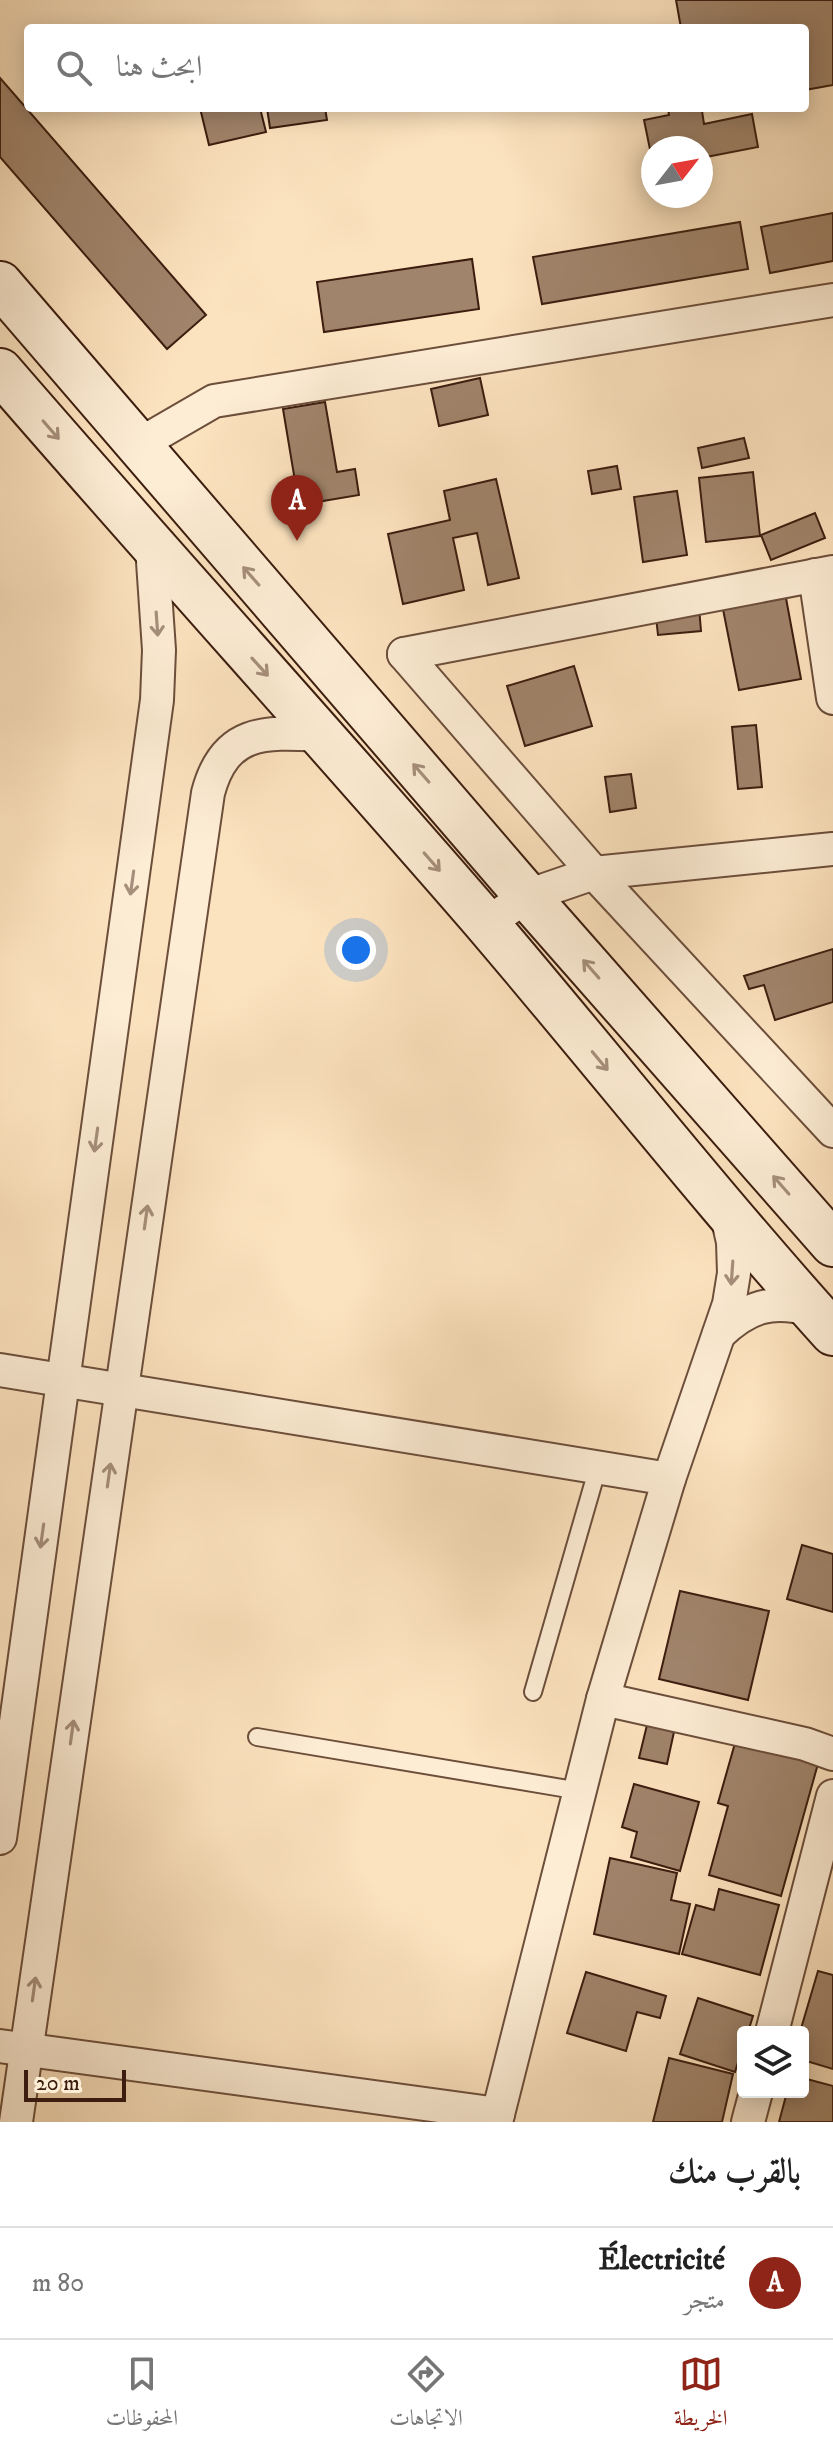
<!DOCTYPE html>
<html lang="ar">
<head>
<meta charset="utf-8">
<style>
  :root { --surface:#fff; --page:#f6f6f6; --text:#222; --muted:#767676; --line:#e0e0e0; --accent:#8f2418 }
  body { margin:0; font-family:"IM FELL DW Pica",Amiri,serif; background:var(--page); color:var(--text); direction:rtl }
  .controls { position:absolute; right:24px; bottom:24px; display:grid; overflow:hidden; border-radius:8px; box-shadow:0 4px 20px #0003 }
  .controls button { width:72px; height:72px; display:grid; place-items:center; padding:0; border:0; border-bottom:2px solid var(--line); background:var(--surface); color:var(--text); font:40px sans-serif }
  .compass { position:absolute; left:641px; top:136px; width:72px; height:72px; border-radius:50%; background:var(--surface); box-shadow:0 4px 20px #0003; rotate:59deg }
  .scale { position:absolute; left:24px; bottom:20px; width:102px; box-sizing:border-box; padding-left:8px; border:4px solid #3c1d0f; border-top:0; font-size:22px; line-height:28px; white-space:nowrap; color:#3c1d0f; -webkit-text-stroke:6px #fdedd5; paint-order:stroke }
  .you { position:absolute; left:356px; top:950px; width:28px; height:28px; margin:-20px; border:6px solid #fff; border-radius:50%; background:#1a73e8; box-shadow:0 0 0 12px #1a73e833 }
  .badge { display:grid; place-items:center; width:52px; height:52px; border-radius:50%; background:var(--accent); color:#fff; font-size:26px; font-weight:700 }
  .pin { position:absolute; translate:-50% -66px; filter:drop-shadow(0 2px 4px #0008) }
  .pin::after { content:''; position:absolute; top:42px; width:28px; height:24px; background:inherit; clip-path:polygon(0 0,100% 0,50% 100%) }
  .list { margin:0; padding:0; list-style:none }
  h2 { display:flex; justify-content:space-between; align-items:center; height:104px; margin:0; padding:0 32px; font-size:34px }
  h2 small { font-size:26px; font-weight:400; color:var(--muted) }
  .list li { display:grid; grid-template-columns:52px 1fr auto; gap:24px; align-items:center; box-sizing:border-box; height:112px; padding:0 32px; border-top:2px solid var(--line) }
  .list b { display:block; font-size:30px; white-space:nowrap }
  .list p { margin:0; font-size:26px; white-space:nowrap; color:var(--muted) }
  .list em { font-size:26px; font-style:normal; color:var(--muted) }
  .icon { flex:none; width:44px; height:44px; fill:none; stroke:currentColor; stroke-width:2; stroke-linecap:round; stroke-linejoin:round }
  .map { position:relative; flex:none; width:833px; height:2122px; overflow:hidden; direction:ltr }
  .search { position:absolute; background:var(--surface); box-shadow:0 4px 20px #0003; left:24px; right:24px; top:24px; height:88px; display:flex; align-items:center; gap:20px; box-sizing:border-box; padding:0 28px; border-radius:8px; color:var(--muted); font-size:30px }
  .sheet { height:216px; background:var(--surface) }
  nav { display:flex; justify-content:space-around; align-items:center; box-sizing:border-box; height:112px; border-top:2px solid var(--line); background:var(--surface); font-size:22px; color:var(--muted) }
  nav a { display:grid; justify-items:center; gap:4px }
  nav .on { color:var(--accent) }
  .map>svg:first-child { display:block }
</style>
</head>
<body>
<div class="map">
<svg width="833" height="2122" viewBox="0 0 833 2122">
  <rect width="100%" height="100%" fill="#fce3bf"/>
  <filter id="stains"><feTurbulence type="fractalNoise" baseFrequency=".0025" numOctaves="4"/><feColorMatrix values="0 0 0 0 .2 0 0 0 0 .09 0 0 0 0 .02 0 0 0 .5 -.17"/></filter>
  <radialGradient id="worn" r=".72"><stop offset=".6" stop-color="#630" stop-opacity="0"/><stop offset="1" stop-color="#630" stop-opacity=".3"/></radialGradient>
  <g fill="#a0846b" stroke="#3c1d0f" stroke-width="2">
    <path d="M676,0H833V85L805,90V28H681Z"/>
    <path d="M0,78L206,315L167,349L0,157Z"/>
    <path d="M200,108H260L266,132L209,145Z"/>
    <path d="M267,108H325L327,120L270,128Z"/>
    <path d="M668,108H716L702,111L704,124L752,114L758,147L701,158V148H653V164L644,120L669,115Z"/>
    <path d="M833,213V261L770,273L761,227Z"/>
    <path d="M740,222L748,269L542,304L533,257Z"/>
    <path d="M472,259L479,309L324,332L317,282Z"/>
    <path d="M480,378L488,415L439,426L431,389Z"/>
    <path d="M325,402L337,472L355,469L359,495L299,505L283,409Z"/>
    <path d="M744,438L749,458L702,468L698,448Z"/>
    <path d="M617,466L621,489L592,494L588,471Z"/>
    <path d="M753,472L760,536L706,542L699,478Z"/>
    <path d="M496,479L519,578L488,585L477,533L453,538L464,590L403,604L388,534L450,520L444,491Z"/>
    <path d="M677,491L687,555L643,562L634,497Z"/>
    <path d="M815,513L825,538L771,560L761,535Z"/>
    <path d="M783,582L801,679L739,690L720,594Z"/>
    <path d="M698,595L701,631L658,635L654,599Z"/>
    <path d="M574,666L592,726L525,746L507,686Z"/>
    <path d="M756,725L762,787L738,789L732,727Z"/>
    <path d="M631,774L636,808L610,812L605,777Z"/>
    <path d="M833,949V1002L775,1020L764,985L749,989L744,976Z"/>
    <path d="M802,1545L833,1554V1612L787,1599Z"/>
    <path d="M680,1591L769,1611L748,1700L659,1679Z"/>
    <path d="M647,1725L674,1732L667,1764L639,1758Z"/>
    <path d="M739,1729L821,1753L781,1896L709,1875L728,1806L718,1803Z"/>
    <path d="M634,1784L699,1802L680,1871L631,1857L637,1832L622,1827Z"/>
    <path d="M610,1858L677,1873L671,1900L690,1904L679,1954L594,1934Z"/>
    <path d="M719,1889L779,1905L760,1975L682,1954L696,1905L714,1910Z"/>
    <path d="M818,1971L833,1975V2069L803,2060V2032H800Z"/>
    <path d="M586,1972L666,1996L660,2018L637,2012L626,2051L567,2033Z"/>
    <path d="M698,1998L753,2016L748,2032H743V2046L735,2072L680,2054Z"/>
    <path d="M669,2058L733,2074L722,2122H653Z"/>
    <path d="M803,2078L833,2086V2122H779L787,2092H803Z"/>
  </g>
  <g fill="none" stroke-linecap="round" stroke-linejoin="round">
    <g stroke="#6c4e3b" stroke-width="20">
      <g id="service">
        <path d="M533,1692L598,1467"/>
        <path d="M257,1737L580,1791"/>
      </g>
    </g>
    <g stroke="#6c4e3b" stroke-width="36">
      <g id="minor">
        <path d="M138,445L214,401L833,300"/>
        <path d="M815,575L833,698"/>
        <path d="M404,654L594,873L833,1131"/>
        <path d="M404,654L833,572"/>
        <path d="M486,924L527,896L594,873L833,849"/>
        <path d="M719,1334C748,1306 772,1299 812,1310"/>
        <path d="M0,1370L669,1479"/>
        <path d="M603,1699L805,1744L833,1754"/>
        <path d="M0,1838L157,700L159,650L152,547"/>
        <path d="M772,2032L833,1796"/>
        <path d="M0,2046L498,2114"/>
        <path d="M16,2122L208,793C225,729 265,732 320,735"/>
        <path d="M496,2122L603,1699L669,1479L729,1304L734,1273L733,1242L726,1211"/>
        <path d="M748,2122L756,2092"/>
      </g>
    </g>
    <g stroke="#3c1d0f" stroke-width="48">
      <g id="secondary">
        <path d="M0,284L527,896L833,1244"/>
        <path d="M0,371C160,556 326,738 486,923C602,1059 713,1200 833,1333"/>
      </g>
    </g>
    <use href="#service" stroke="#fdedd5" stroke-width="16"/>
    <use href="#minor" stroke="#fdedd5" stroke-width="32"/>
    <use href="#secondary" stroke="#fdedd5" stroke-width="44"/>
  </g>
  <defs><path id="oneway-shaft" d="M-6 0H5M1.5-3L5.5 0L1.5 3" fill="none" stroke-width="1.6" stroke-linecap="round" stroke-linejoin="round" transform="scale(2)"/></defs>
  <g stroke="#a68f7c">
    <use href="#oneway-shaft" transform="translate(51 430) rotate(49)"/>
    <use href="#oneway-shaft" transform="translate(251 576) rotate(-131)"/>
    <use href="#oneway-shaft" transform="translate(157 624) rotate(86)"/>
    <use href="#oneway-shaft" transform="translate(260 667) rotate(48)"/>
    <use href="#oneway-shaft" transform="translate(421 773) rotate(-131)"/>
    <use href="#oneway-shaft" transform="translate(432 862) rotate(49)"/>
    <use href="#oneway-shaft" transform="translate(132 883) rotate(98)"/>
    <use href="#oneway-shaft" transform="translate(591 969) rotate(-131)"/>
    <use href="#oneway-shaft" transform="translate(600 1061) rotate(50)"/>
    <use href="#oneway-shaft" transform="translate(96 1140) rotate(98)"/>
    <use href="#oneway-shaft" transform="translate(781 1185) rotate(-131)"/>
    <use href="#oneway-shaft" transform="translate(146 1217) rotate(-82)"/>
    <use href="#oneway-shaft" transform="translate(732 1273) rotate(94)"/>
    <use href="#oneway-shaft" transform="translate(109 1475) rotate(-82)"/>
    <use href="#oneway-shaft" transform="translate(42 1536) rotate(98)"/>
    <use href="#oneway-shaft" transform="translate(72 1732) rotate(-82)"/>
    <use href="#oneway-shaft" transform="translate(34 1989) rotate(-82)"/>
  </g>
  <rect width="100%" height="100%" filter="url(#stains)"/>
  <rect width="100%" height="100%" fill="url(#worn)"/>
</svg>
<div class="controls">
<button><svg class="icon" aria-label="layers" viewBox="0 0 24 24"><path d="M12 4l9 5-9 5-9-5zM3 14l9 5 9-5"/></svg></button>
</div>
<svg class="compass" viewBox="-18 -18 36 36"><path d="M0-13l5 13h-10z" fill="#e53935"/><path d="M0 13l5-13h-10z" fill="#767676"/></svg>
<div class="scale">20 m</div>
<div class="you"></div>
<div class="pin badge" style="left:297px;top:541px">A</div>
<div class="search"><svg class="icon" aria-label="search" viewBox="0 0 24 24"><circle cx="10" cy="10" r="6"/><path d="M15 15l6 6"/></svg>ابحث هنا</div>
</div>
<section class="sheet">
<h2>بالقرب منك<small></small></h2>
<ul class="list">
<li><span class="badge">A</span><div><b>Électricité</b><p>متجر</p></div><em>80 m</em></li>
</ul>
</section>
<nav>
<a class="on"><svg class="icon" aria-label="map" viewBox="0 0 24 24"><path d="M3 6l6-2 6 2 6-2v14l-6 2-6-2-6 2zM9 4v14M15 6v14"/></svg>الخريطة</a>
<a><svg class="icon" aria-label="directions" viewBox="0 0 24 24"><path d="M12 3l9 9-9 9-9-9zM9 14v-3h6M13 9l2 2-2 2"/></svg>الاتجاهات</a>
<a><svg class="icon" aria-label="saved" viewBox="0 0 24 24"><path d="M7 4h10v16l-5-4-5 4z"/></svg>المحفوظات</a>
</nav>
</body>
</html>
